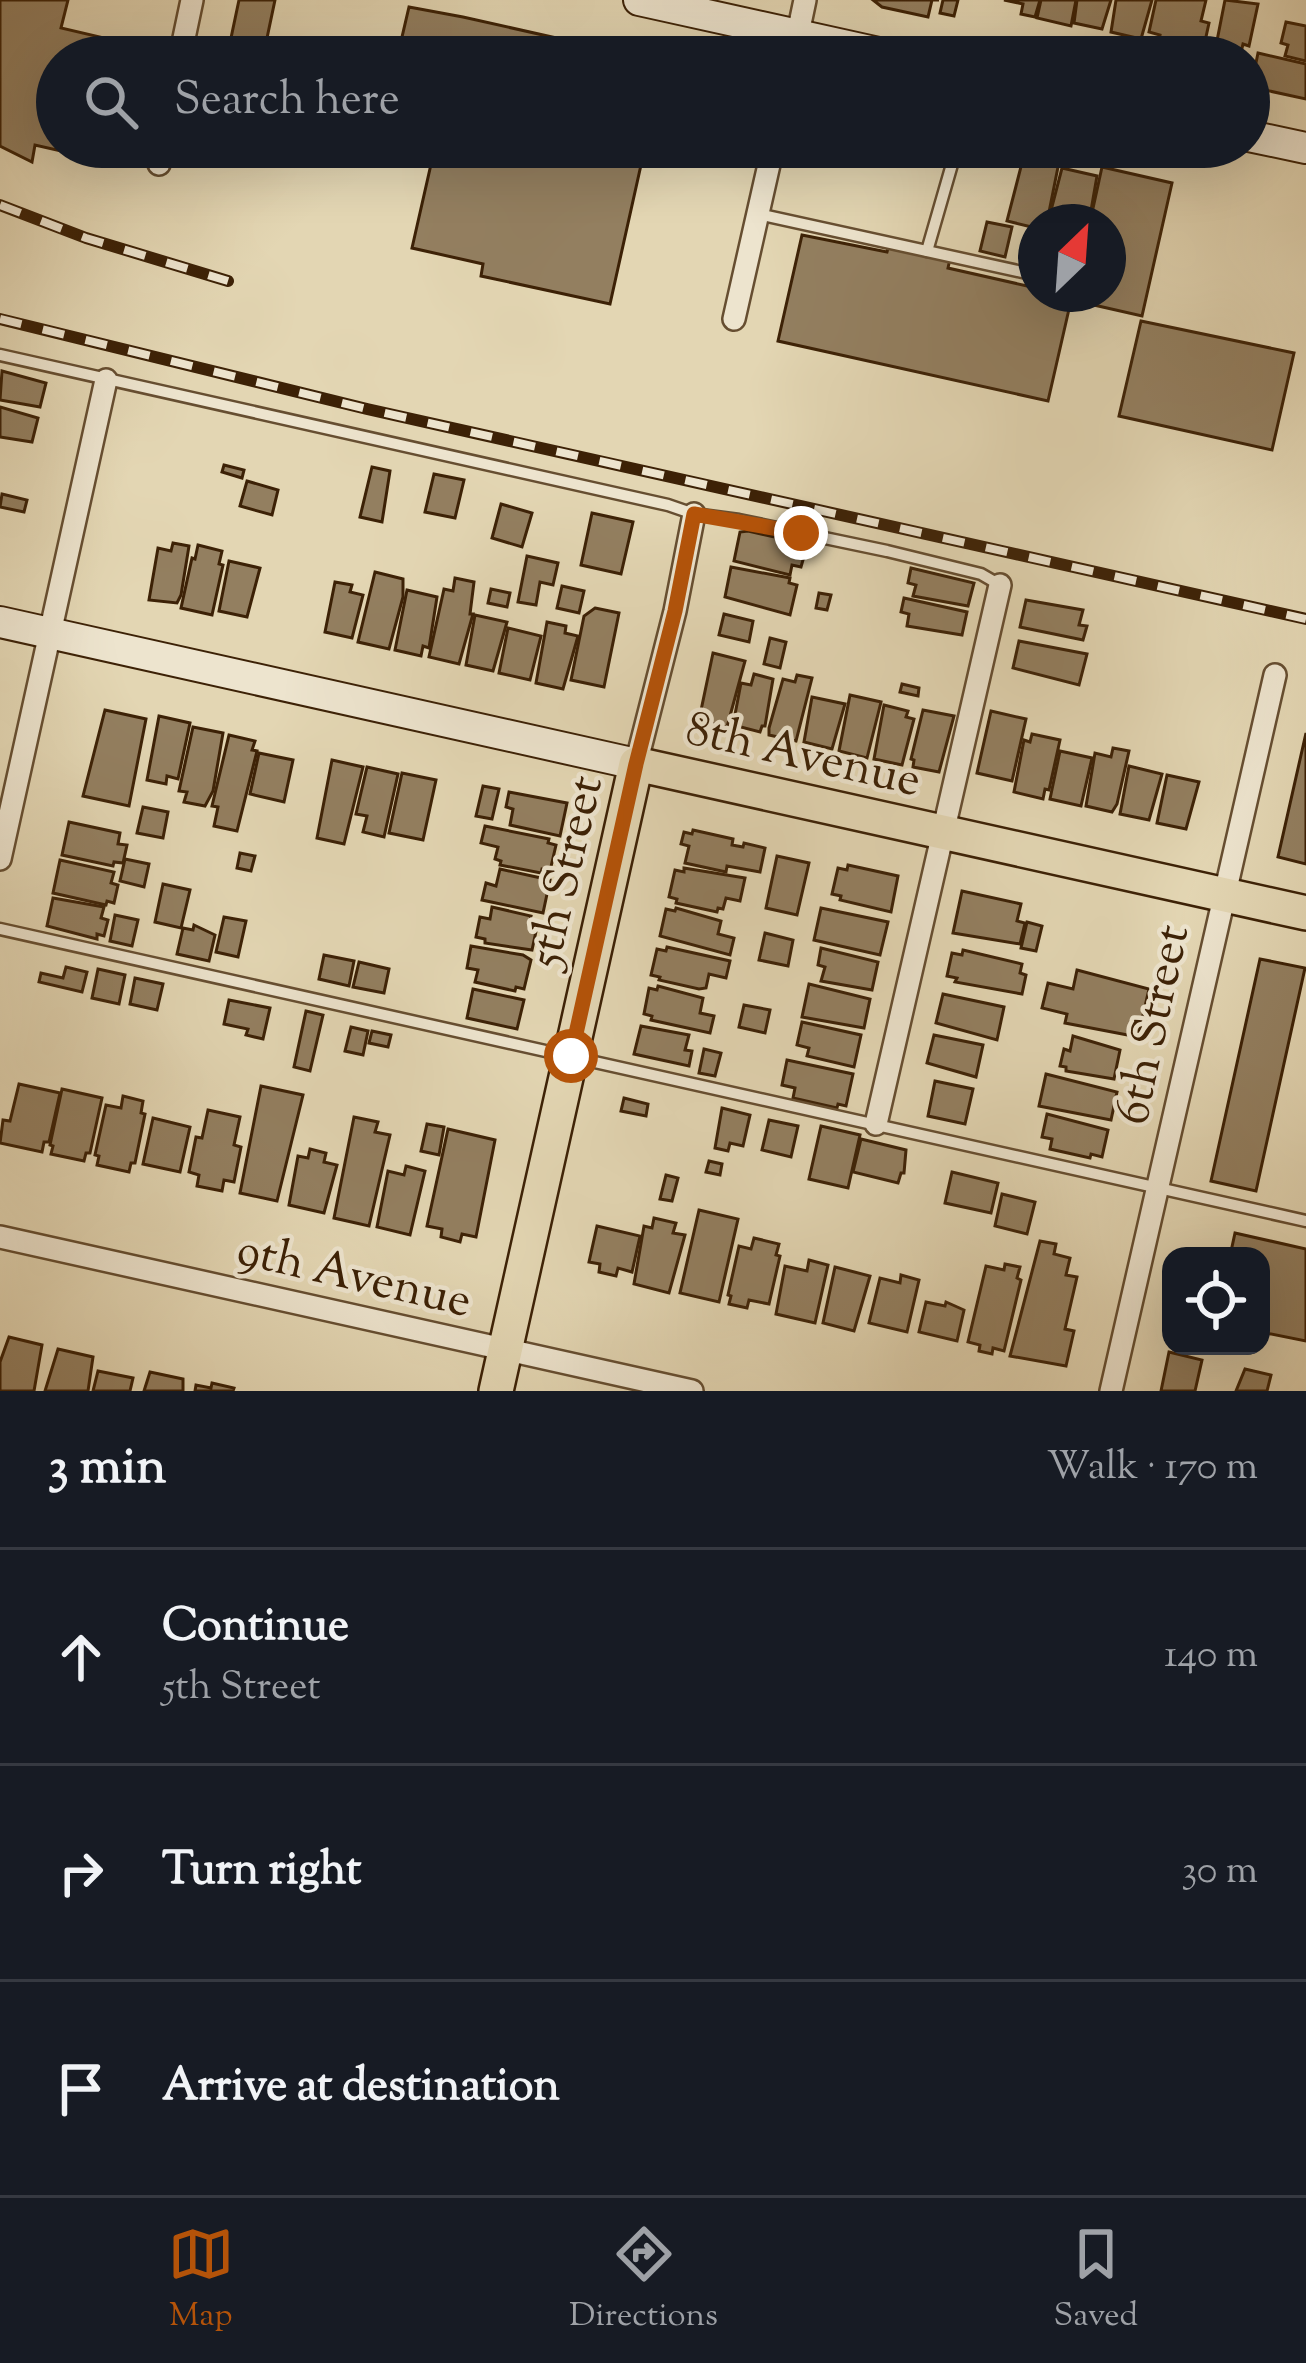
<!DOCTYPE html>
<html lang="en">
<head>
<meta charset="utf-8">
<style>
  :root { --surface:#171b24; --page:#20242c; --text:#f1f3f6; --muted:#9ea1a6; --line:#363941; --accent:#b45309 }
  body { margin:0; font-family:"Sorts Mill Goudy",serif; background:var(--page); color:var(--text) }
  .controls { position:absolute; right:36px; bottom:36px; display:grid; overflow:hidden; border-radius:24px; box-shadow:0 12px 48px #0002 }
  .controls button { width:108px; height:108px; display:grid; place-items:center; padding:0; border:0; border-bottom:3px solid var(--line); background:var(--surface); color:var(--text); font:60px sans-serif }
  .compass { position:absolute; left:1018px; top:204px; width:108px; height:108px; border-radius:50%; background:var(--surface); box-shadow:0 12px 48px #0002; rotate:25deg }
  .stop { position:absolute; width:36px; height:36px; margin:-27px; border:9px solid #b45309; border-radius:50%; background:#fff }
  .stop.end { background:#b45309; border-color:#fff; box-shadow:0 3px 12px #0008 }
  .list { margin:0; padding:0; list-style:none }
  h2 { display:flex; justify-content:space-between; align-items:center; height:156px; margin:0; padding:0 48px; font-size:51px }
  h2 small { font-size:39px; font-weight:400; color:var(--muted) }
  .list li { display:grid; grid-template-columns:78px 1fr auto; gap:36px; align-items:center; box-sizing:border-box; height:216px; padding:0 48px; border-top:3px solid var(--line) }
  .list b { display:block; font-size:45px; white-space:nowrap }
  .list p { margin:0; font-size:39px; white-space:nowrap; color:var(--muted) }
  .list em { font-size:39px; font-style:normal; color:var(--muted) }
  .icon { flex:none; width:66px; height:66px; fill:none; stroke:currentColor; stroke-width:2; stroke-linecap:round; stroke-linejoin:round }
  .map { position:relative; flex:none; width:1306px; height:1391px; overflow:hidden }
  .search { position:absolute; background:var(--surface); box-shadow:0 12px 48px #0002; left:36px; right:36px; top:36px; height:132px; display:flex; align-items:center; gap:30px; box-sizing:border-box; padding:0 42px; border-radius:66px; color:var(--muted); font-size:45px }
  .sheet { height:804px; background:var(--surface) }
  nav { display:flex; justify-content:space-around; align-items:center; box-sizing:border-box; height:168px; border-top:3px solid var(--line); background:var(--surface); font-size:33px; color:var(--muted) }
  nav a { display:grid; justify-items:center; gap:6px }
  nav .on { color:var(--accent) }
  .map>svg:first-child { display:block }
</style>
</head>
<body>
<div class="map">
<svg width="1306" height="1391" viewBox="0 0 1306 1391">
  <rect width="100%" height="100%" fill="#e3d6b3"/>
  <filter id="stains"><feTurbulence type="fractalNoise" baseFrequency=".00167" numOctaves="4"/><feColorMatrix values="0 0 0 0 .2 0 0 0 0 .09 0 0 0 0 .02 0 0 0 .5 -.17"/></filter>
  <radialGradient id="worn" r=".72"><stop offset=".6" stop-color="#630" stop-opacity="0"/><stop offset="1" stop-color="#630" stop-opacity=".3"/></radialGradient>
  <g fill="#937f60" stroke="#3c2106" stroke-width="3">
    <path d="M0,0H68L61,28L130,44L127,57H57V147H108L105,161L35,145L32,162L0,146Z"/>
    <path d="M239,0H275L263,57H227Z"/>
    <path d="M873,0H939H932L928,17L882,7Z"/>
    <path d="M943,0H958L954,16L940,13Z"/>
    <path d="M1004,0H1040L1035,17L1021,14L1023,4Z"/>
    <path d="M1041,0H1076L1071,26L1037,18Z"/>
    <path d="M1077,0H1111L1102,29L1074,23Z"/>
    <path d="M1116,0H1152L1141,39L1111,32Z"/>
    <path d="M1156,0H1206L1201,21L1209,23L1202,55L1158,45L1160,35L1149,32Z"/>
    <path d="M1225,0L1258,4L1249,46L1243,44L1240,57L1214,56Z"/>
    <path d="M409,7L463,17L641,57H390L391,53L398,54Z"/>
    <path d="M1286,22L1306,26V61L1285,56L1288,45L1281,43Z"/>
    <path d="M1258,53L1306,64V99L1251,87Z"/>
    <path d="M418,147H645L610,304L481,276L483,264L412,248L434,151Z"/>
    <path d="M1023,159L1058,167L1047,222H1036V228L1007,221Z"/>
    <path d="M1102,167L1172,183L1142,316L1072,300L1073,294H1108V222H1090Z"/>
    <path d="M1062,168L1097,176L1089,222H1048Z"/>
    <path d="M987,222L1012,227L1005,257L980,251Z"/>
    <path d="M802,235L887,252L889,245L950,259L948,268L1036,288V294L1072,296L1048,401L778,341Z"/>
    <path d="M1141,321L1294,353L1272,450L1119,416Z"/>
    <path d="M2,371L46,383L40,407L0,400Z"/>
    <path d="M0,407L38,418L32,442L0,437Z"/>
    <path d="M224,465L244,470L242,478L222,472Z"/>
    <path d="M372,467L390,471L382,522L360,517Z"/>
    <path d="M434,474L464,480L455,518L425,512Z"/>
    <path d="M247,481L278,490L272,515L240,506Z"/>
    <path d="M2,494L27,500L24,512L0,507Z"/>
    <path d="M501,504L532,513L522,547L492,538Z"/>
    <path d="M592,513L633,522L621,574L581,565Z"/>
    <path d="M748,531L797,542L796,550L805,553L801,567L792,565L790,575L734,561L740,532Z"/>
    <path d="M173,543L189,546L181,595L177,603L149,600L158,548L171,551Z"/>
    <path d="M198,545L222,551L219,564L223,565L212,615L181,608L192,558L195,559Z"/>
    <path d="M527,556L558,563L553,585L540,582L536,605L518,602Z"/>
    <path d="M229,561L260,568L247,617L219,611Z"/>
    <path d="M731,567L790,578L789,583L797,585L790,615L725,597Z"/>
    <path d="M911,568L974,583L968,606L913,596L916,585L908,583Z"/>
    <path d="M375,572L403,579V597L389,649L358,642Z"/>
    <path d="M455,578L474,582L470,614H473L459,664L429,657L444,589L453,591Z"/>
    <path d="M335,582L352,585L350,592L363,595L352,638L325,632Z"/>
    <path d="M562,586L584,591L579,613L557,608Z"/>
    <path d="M491,589L510,593L507,607L488,603Z"/>
    <path d="M407,590L437,597L429,648L423,646L421,656L395,650Z"/>
    <path d="M819,593L831,595L827,610L816,608Z"/>
    <path d="M904,598L967,612L962,635L907,626L909,614L901,612Z"/>
    <path d="M1026,600L1083,610L1079,625L1087,626L1083,640L1020,627Z"/>
    <path d="M595,608L619,613L604,687L571,680L584,616Z"/>
    <path d="M724,614L753,621L749,642L719,635Z"/>
    <path d="M475,615L507,622L493,671L466,665Z"/>
    <path d="M547,622L566,626L565,633L578,636L563,689L536,683Z"/>
    <path d="M508,628L541,636L530,680L499,673Z"/>
    <path d="M770,638L786,642L780,668L764,664Z"/>
    <path d="M1019,641L1087,654L1079,685L1013,668Z"/>
    <path d="M713,653L745,661L727,727L699,720Z"/>
    <path d="M754,674L773,679L765,726H762L760,732L733,725L741,683L751,685Z"/>
    <path d="M797,675L812,678L796,741L769,735V728L783,679L795,682Z"/>
    <path d="M902,684L919,688L918,696L900,692Z"/>
    <path d="M850,695L881,702L867,758L839,751Z"/>
    <path d="M812,697L845,704L832,749L804,742Z"/>
    <path d="M884,705L908,711L906,717L914,719L902,765L874,759Z"/>
    <path d="M105,710L146,719L129,806L83,796Z"/>
    <path d="M923,710L954,716L939,772L913,767L914,760L911,759Z"/>
    <path d="M991,711L1026,719L1012,781L977,773Z"/>
    <path d="M159,716L190,723L178,779L167,776L166,784L147,780Z"/>
    <path d="M193,727L223,733L213,791L205,806L184,802L187,792L179,791Z"/>
    <path d="M1306,733V864L1278,857Z"/>
    <path d="M1032,734L1060,740L1049,790L1045,789L1043,799L1014,792L1024,740L1030,742Z"/>
    <path d="M229,735L255,741L252,750L257,751L237,831L214,826L218,807L212,806Z"/>
    <path d="M1113,748L1129,751L1117,804L1112,812L1086,806L1095,753L1111,757Z"/>
    <path d="M1060,751L1092,758L1081,806L1050,799Z"/>
    <path d="M259,753L293,760L284,802L250,794Z"/>
    <path d="M332,760L363,767L344,844L317,838Z"/>
    <path d="M1129,766L1162,774L1149,820L1120,814Z"/>
    <path d="M367,767L398,774L384,837L363,832L367,816L356,814Z"/>
    <path d="M402,773L436,780L423,840L389,833Z"/>
    <path d="M1167,775L1199,782L1186,829L1157,823Z"/>
    <path d="M483,786L499,789L492,819L476,816Z"/>
    <path d="M509,792L567,803L560,836L510,825L513,809L506,807Z"/>
    <path d="M143,807L168,812L163,838L137,833Z"/>
    <path d="M69,822L120,833L118,844L127,845L123,863L114,862L113,866L62,855Z"/>
    <path d="M485,826L549,839L548,843L556,845L550,871L542,869L541,873L500,865L501,861L495,859L498,847L481,843Z"/>
    <path d="M693,830L733,839L732,845L743,847L744,843L765,848L760,872L727,866L726,872L685,863L689,846L681,844L684,832L692,834Z"/>
    <path d="M240,853L255,856L251,871L237,868Z"/>
    <path d="M777,856L809,863L797,915L766,908Z"/>
    <path d="M125,859L149,864L144,887L120,881Z"/>
    <path d="M60,860L114,872L111,883L118,885L114,903L107,901L106,905L53,893Z"/>
    <path d="M848,865L898,876L891,912L840,900L841,896L832,894L838,868L847,870Z"/>
    <path d="M684,868L745,878L740,901L726,898L723,909L718,908L717,912L676,903L677,899L669,897L675,870L684,872Z"/>
    <path d="M500,869L550,880L543,913L482,900L486,883L496,886Z"/>
    <path d="M163,884L190,890L181,928L155,922Z"/>
    <path d="M962,891L1021,904L1017,921L1025,923L1020,944L953,933Z"/>
    <path d="M53,898L104,907L101,918L108,920L104,936L97,934V939L47,926Z"/>
    <path d="M492,907L531,916L530,920L538,922L532,950L485,943V939L476,937L480,917L490,919Z"/>
    <path d="M676,908L721,921L718,934L734,938L730,955L660,936L666,909L675,911Z"/>
    <path d="M821,908L888,922L880,955L814,940Z"/>
    <path d="M115,915L138,920L132,946L110,941Z"/>
    <path d="M224,917L246,921L238,957L216,952Z"/>
    <path d="M1027,922L1042,926L1036,951L1021,948Z"/>
    <path d="M194,925L215,935L209,961L177,954L183,928L193,930Z"/>
    <path d="M765,933L793,940L788,966L759,960Z"/>
    <path d="M471,946L523,955L531,960L524,989L516,987L515,991L475,982L478,970L467,968Z"/>
    <path d="M667,947L730,961L726,978L709,974L706,988L699,989L659,980L660,977L651,975L657,949L666,951Z"/>
    <path d="M821,948L878,962L872,990L821,981L825,967L818,965Z"/>
    <path d="M963,950L1022,964L1020,973L1026,975L1022,994L955,982L957,978L947,976L952,953L962,955Z"/>
    <path d="M324,955L354,961L349,986L319,979Z"/>
    <path d="M1260,959L1305,968L1256,1191L1211,1181Z"/>
    <path d="M359,962L389,969L384,993L353,987Z"/>
    <path d="M66,967L87,972L82,992L39,982L41,973L63,978Z"/>
    <path d="M98,969L125,975L119,1004L92,998Z"/>
    <path d="M1077,970L1149,989L1138,1037L1065,1023L1067,1014L1042,1008L1048,983L1073,989Z"/>
    <path d="M135,978L163,984L157,1010L130,1004Z"/>
    <path d="M809,984L870,999L864,1028L802,1017Z"/>
    <path d="M658,986L703,998L700,1013L714,1016L710,1033L651,1020L652,1016L644,1014L649,988L657,990Z"/>
    <path d="M473,989L524,1000L517,1029L467,1018Z"/>
    <path d="M943,994L1004,1007L997,1040L936,1023Z"/>
    <path d="M229,1000L270,1008L263,1039L246,1035L248,1029L224,1024Z"/>
    <path d="M744,1005L770,1010L765,1033L739,1027Z"/>
    <path d="M306,1011L323,1015L310,1071L294,1067Z"/>
    <path d="M802,1022L861,1035L854,1067L807,1056L809,1048L797,1045Z"/>
    <path d="M641,1026L689,1035L685,1050L692,1051L689,1066L634,1054Z"/>
    <path d="M351,1027L368,1031L363,1055L345,1051Z"/>
    <path d="M372,1031L391,1035L388,1047L369,1043Z"/>
    <path d="M934,1035L983,1045L976,1077L927,1063Z"/>
    <path d="M1073,1036L1120,1050L1114,1079L1066,1071V1067L1060,1066L1064,1049L1070,1051Z"/>
    <path d="M704,1049L721,1053L715,1076L699,1073Z"/>
    <path d="M787,1060L853,1074L846,1106L838,1104L837,1108L793,1098L795,1088L782,1085Z"/>
    <path d="M1046,1074L1117,1092L1111,1120L1039,1106Z"/>
    <path d="M935,1081L973,1089L965,1124L928,1116Z"/>
    <path d="M19,1084L60,1093L49,1142H44L42,1152L0,1143L3,1120L10,1121Z"/>
    <path d="M261,1086L303,1095L277,1201L240,1193Z"/>
    <path d="M62,1089L102,1098L90,1153H86L84,1161L51,1154L53,1146L50,1145Z"/>
    <path d="M123,1096L143,1101L141,1113L145,1114L135,1163H131L129,1172L97,1165L99,1156L95,1155L106,1105L121,1108Z"/>
    <path d="M624,1098L648,1104L646,1116L621,1111Z"/>
    <path d="M722,1108L750,1115L743,1146L730,1143L728,1151L715,1148Z"/>
    <path d="M208,1110L240,1117L234,1145L241,1147L234,1182L224,1180L222,1191L197,1186L199,1175L189,1172L196,1137L202,1138Z"/>
    <path d="M1047,1114L1108,1130L1102,1157L1091,1154L1090,1158L1050,1149L1052,1139L1042,1137Z"/>
    <path d="M354,1117L378,1122L375,1132L390,1135L369,1226L334,1218Z"/>
    <path d="M153,1118L190,1127L180,1172L143,1164Z"/>
    <path d="M769,1120L798,1126L791,1157L762,1150Z"/>
    <path d="M427,1124L444,1127L439,1155L421,1151Z"/>
    <path d="M821,1126L860,1135L848,1188L809,1179Z"/>
    <path d="M448,1129L495,1140L476,1237L462,1234L460,1242L441,1237L442,1229L427,1226Z"/>
    <path d="M861,1139L906,1150L904,1173H901L898,1183L853,1172Z"/>
    <path d="M310,1149L326,1153L324,1162L337,1165L324,1213L289,1205L298,1156L308,1158Z"/>
    <path d="M709,1161L722,1164L720,1175L706,1172Z"/>
    <path d="M406,1166L425,1171L410,1235L377,1227L388,1171L404,1175Z"/>
    <path d="M952,1172L998,1183L991,1213L945,1203Z"/>
    <path d="M666,1175L678,1178L672,1201L660,1199Z"/>
    <path d="M1002,1194L1035,1202L1027,1234L995,1226Z"/>
    <path d="M699,1210L738,1219L719,1302L680,1293Z"/>
    <path d="M654,1218L676,1223L673,1233L685,1235L669,1293L634,1284L644,1226L652,1228Z"/>
    <path d="M597,1226L640,1236L632,1272L618,1268L616,1276L599,1272L600,1264L589,1262Z"/>
    <path d="M1235,1233L1306,1249V1341L1261,1332V1256H1230Z"/>
    <path d="M754,1238L779,1244L776,1255L780,1256L769,1304L749,1300L747,1308L729,1304L731,1296L728,1295L739,1246L751,1249Z"/>
    <path d="M1040,1241L1056,1244L1054,1254L1070,1258L1066,1275L1077,1277L1065,1329L1074,1331L1066,1366L1010,1356Z"/>
    <path d="M809,1260L828,1265L815,1323L776,1314L785,1266L807,1271Z"/>
    <path d="M1005,1264L1020,1267L1017,1278L1021,1280L1004,1351L993,1348L992,1354L979,1351L980,1345L968,1342L986,1266L1004,1270Z"/>
    <path d="M835,1267L870,1276L854,1331L823,1323Z"/>
    <path d="M901,1275L919,1280L907,1332L869,1323L880,1278L900,1283Z"/>
    <path d="M926,1302L945,1306L946,1302L964,1310L957,1341L919,1332Z"/>
    <path d="M9,1337L42,1345L34,1391H0V1362Z"/>
    <path d="M58,1349L93,1357L88,1391H45Z"/>
    <path d="M1169,1352L1202,1360L1195,1391H1161Z"/>
    <path d="M1245,1369L1271,1375L1267,1391H1236Z"/>
    <path d="M98,1371L133,1378L130,1391H93Z"/>
    <path d="M150,1372L183,1379V1391H144Z"/>
    <path d="M212,1383L234,1388L233,1391H195L196,1385L211,1388Z"/>
  </g>
  <g fill="none" stroke-linecap="round" stroke-linejoin="round">
    <g stroke="#664e31" stroke-width="15">
      <g id="lane">
        <path d="M758,214L1036,275"/>
        <path d="M927,251L957,147"/>
        <path d="M0,355L668,505L694,514L739,520L887,551L981,574L1000,585"/>
        <path d="M0,929L1306,1221"/>
      </g>
    </g>
    <g stroke="#664e31" stroke-width="26">
      <g id="street">
        <path d="M180,57L192,0"/>
        <path d="M793,57L805,0"/>
        <path d="M159,164L162,147"/>
        <path d="M734,319L773,147"/>
        <path d="M636,764L675,611L694,514"/>
        <path d="M0,859L106,380"/>
        <path d="M876,1124L1000,585"/>
        <path d="M0,1237L692,1391"/>
        <path d="M1111,1391L1275,675"/>
      </g>
    </g>
    <g stroke="#3c2106" stroke-width="34">
      <g id="secondary">
        <path d="M639,0L897,57"/>
        <path d="M1249,136L1306,148"/>
        <path d="M0,622L636,764"/>
      </g>
    </g>
    <g stroke="#3c2106" stroke-width="38">
      <path id="primary" d="M496,1391L636,764L1306,913"/>
    </g>
    <use href="#lane" stroke="#ede4ce" stroke-width="10"/>
    <use href="#street" stroke="#ede4ce" stroke-width="21"/>
    <use href="#secondary" stroke="#ede4ce" stroke-width="30"/>
    <use href="#primary" stroke="#e3d6b3" stroke-width="33"/>
    <g stroke="#3c2106" stroke-width="12">
      <g id="rail">
        <path d="M0,205L86,238L228,281"/>
        <path d="M0,319L367,409L1306,619"/>
      </g>
    </g>
    <use href="#rail" stroke="#ede4ce" stroke-width="8" stroke-dasharray="22" stroke-linecap="butt"/>
  </g>
  <g fill="none" stroke-linecap="round" stroke-linejoin="round">
    <path stroke="#b45309" stroke-width="15" d="M571,1056L636,764L675,611L694,514L801,533"/>
  </g>
  <g text-anchor="middle" stroke-width="9" stroke-linejoin="round" paint-order="stroke">
    <g font-size="48" fill="#3c2106" stroke="#ede4ce">
      <text transform="translate(804 752) rotate(13)" y="17">8th Avenue</text>
      <text transform="translate(563 871) rotate(-77)" y="17">5th Street</text>
      <text transform="translate(1150 1024) rotate(-78)" y="17">6th Street</text>
      <text transform="translate(355 1273) rotate(13)" y="17">9th Avenue</text>
    </g>
  </g>
  <rect width="100%" height="100%" filter="url(#stains)"/>
  <rect width="100%" height="100%" fill="url(#worn)"/>
</svg>
<div class="controls">
<button><svg class="icon" aria-label="locate" viewBox="0 0 24 24"><circle cx="12" cy="12" r="6"/><path d="M12 2v4M12 18v4M2 12h4M18 12h4"/></svg></button>
</div>
<svg class="compass" viewBox="-18 -18 36 36"><path d="M0-13l5 13h-10z" fill="#e53935"/><path d="M0 13l5-13h-10z" fill="#9ea1a6"/></svg>
<div class="stop" style="left:571px;top:1056px"></div>
<div class="stop end" style="left:801px;top:533px"></div>
<div class="search"><svg class="icon" aria-label="search" viewBox="0 0 24 24"><circle cx="10" cy="10" r="6"/><path d="M15 15l6 6"/></svg>Search here</div>
</div>
<section class="sheet">
<h2>3 min<small>Walk · 170 m</small></h2>
<ul class="list">
<li><svg class="icon" aria-label="ahead" viewBox="0 0 24 24"><path d="M12 20V5M6 11l6-6 6 6"/></svg><div><b>Continue</b><p>5th Street</p></div><em>140 m</em></li>
<li><svg class="icon" aria-label="right" viewBox="0 0 24 24"><path d="M7 20v-9h11M14 6l5 5-5 5"/></svg><div><b>Turn right</b></div><em>30 m</em></li>
<li><svg class="icon" aria-label="arrive" viewBox="0 0 24 24"><path d="M6 21V4h12l-3 4 3 4H6"/></svg><div><b>Arrive at destination</b></div></li>
</ul>
</section>
<nav>
<a class="on"><svg class="icon" aria-label="map" viewBox="0 0 24 24"><path d="M3 6l6-2 6 2 6-2v14l-6 2-6-2-6 2zM9 4v14M15 6v14"/></svg>Map</a>
<a><svg class="icon" aria-label="directions" viewBox="0 0 24 24"><path d="M12 3l9 9-9 9-9-9zM9 14v-3h6M13 9l2 2-2 2"/></svg>Directions</a>
<a><svg class="icon" aria-label="saved" viewBox="0 0 24 24"><path d="M7 4h10v16l-5-4-5 4z"/></svg>Saved</a>
</nav>
</body>
</html>
